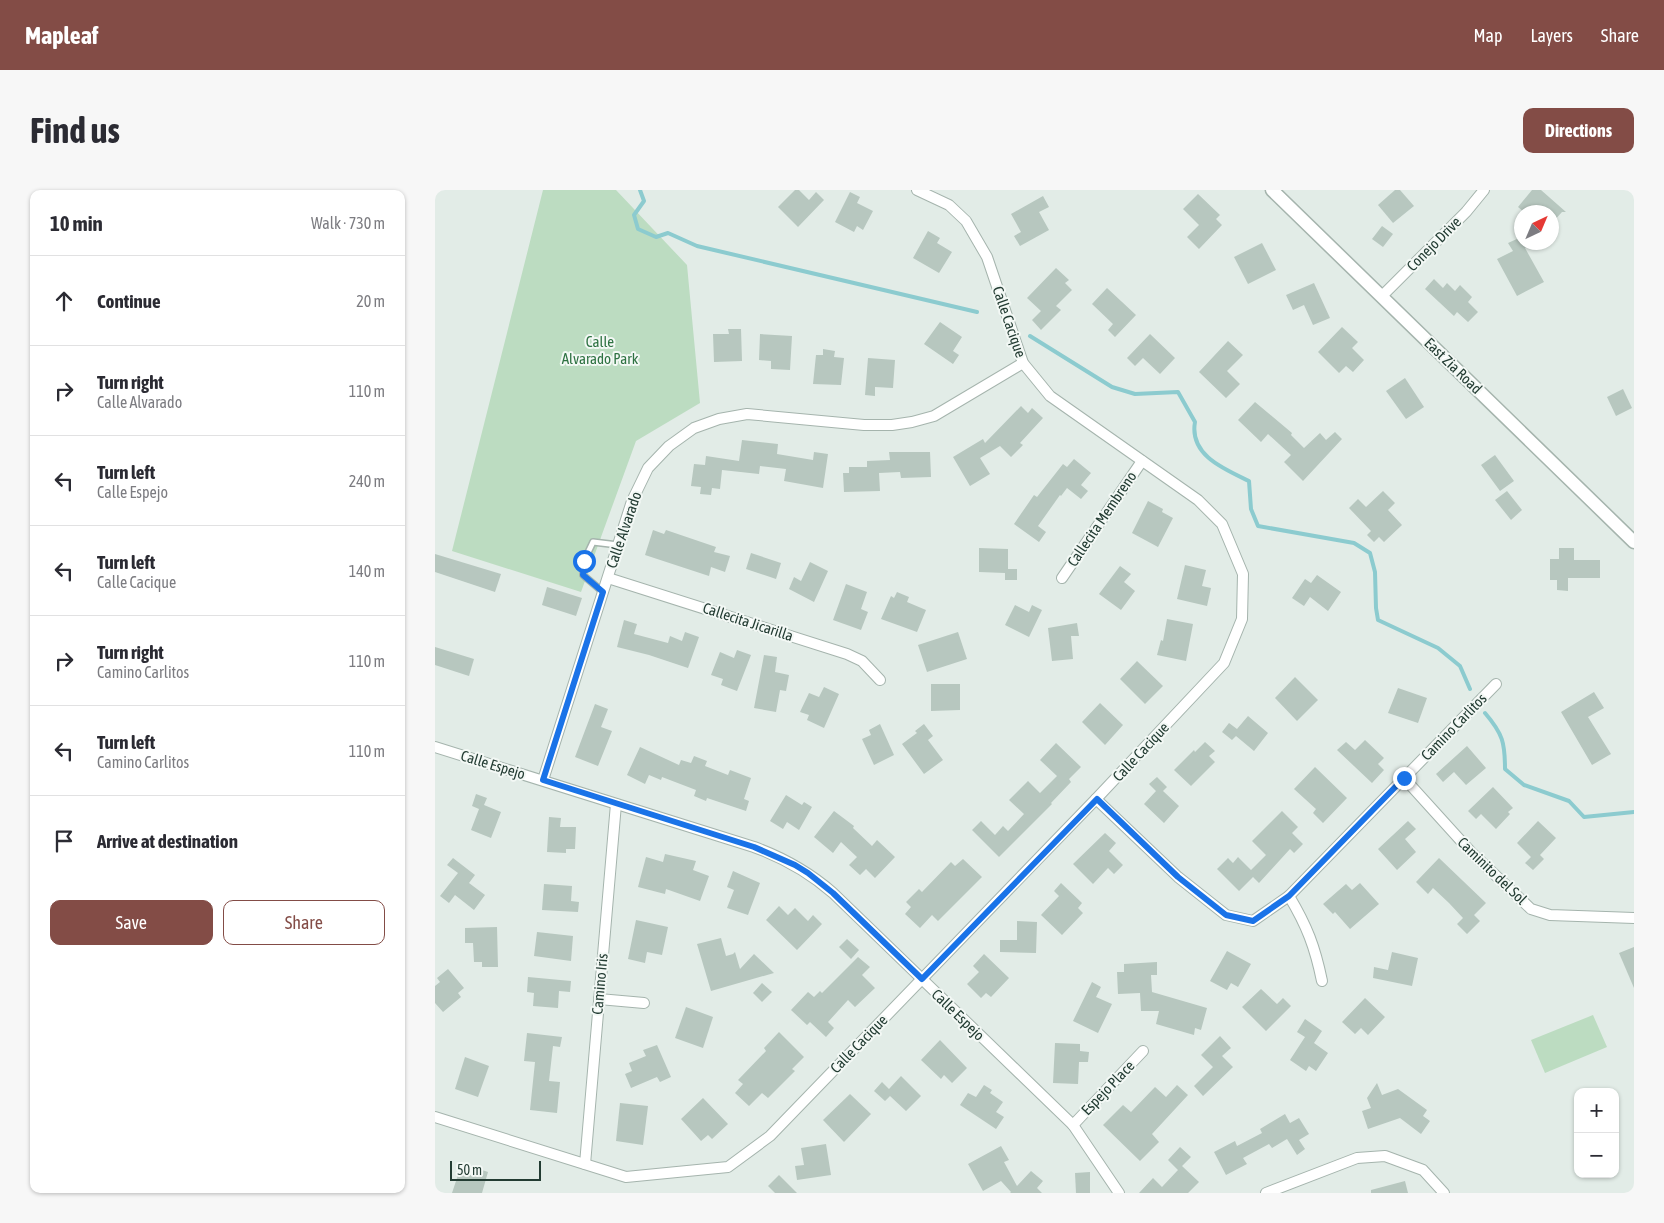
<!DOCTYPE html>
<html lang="en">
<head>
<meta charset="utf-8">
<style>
  :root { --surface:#fff; --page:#f7f7f7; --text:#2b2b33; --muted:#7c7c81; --line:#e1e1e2; --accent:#834c46 }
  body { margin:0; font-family:"Asap Condensed",sans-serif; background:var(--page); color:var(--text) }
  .controls { position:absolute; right:15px; bottom:15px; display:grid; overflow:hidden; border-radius:10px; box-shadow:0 1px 4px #0004 }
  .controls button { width:45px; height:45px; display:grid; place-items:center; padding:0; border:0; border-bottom:1px solid var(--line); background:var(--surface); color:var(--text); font:25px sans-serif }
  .compass { position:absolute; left:1079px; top:15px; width:45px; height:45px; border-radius:50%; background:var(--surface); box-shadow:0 1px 4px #0004; rotate:44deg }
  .scale { position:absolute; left:15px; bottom:12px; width:91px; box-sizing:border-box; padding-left:5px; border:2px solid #233c33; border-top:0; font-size:14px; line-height:18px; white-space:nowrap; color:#233c33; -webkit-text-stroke:4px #f3f8f5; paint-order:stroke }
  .stop { position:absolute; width:15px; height:15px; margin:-11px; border:4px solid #1a73e8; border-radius:50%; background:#fff }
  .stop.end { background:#1a73e8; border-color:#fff; box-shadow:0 1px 5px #0008 }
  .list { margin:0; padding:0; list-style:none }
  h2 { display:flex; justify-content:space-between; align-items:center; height:65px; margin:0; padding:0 20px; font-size:21px }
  h2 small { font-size:16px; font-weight:400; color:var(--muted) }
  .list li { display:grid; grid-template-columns:32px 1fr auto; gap:15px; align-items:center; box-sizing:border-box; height:90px; padding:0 20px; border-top:1px solid var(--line) }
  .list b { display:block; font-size:19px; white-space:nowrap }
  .list p { margin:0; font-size:16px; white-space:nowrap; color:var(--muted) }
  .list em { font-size:16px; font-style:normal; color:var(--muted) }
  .actions { display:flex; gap:10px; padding:15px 20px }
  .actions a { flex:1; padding:11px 0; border:1px solid var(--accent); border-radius:10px; text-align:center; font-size:18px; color:var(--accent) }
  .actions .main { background:var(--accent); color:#fff }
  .icon { flex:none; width:28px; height:28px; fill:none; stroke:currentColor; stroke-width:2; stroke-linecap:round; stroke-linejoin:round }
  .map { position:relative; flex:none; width:1199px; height:1003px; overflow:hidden; border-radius:10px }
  header { display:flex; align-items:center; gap:30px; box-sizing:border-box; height:70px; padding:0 25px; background:var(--accent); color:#fff }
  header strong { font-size:24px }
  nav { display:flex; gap:28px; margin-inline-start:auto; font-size:18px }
  .intro { display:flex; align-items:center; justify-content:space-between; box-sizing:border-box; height:120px; padding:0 30px }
  h1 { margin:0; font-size:35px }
  .button { padding:12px 22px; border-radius:10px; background:var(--accent); color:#fff; font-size:18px; font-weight:700 }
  main { display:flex; gap:30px; padding:0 30px }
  aside { flex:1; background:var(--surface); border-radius:10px; box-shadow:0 1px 4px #0004 }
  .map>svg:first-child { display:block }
</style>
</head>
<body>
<header>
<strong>Mapleaf</strong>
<nav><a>Map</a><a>Layers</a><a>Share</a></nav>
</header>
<div class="intro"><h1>Find us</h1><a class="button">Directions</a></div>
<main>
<aside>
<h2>10 min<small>Walk · 730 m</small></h2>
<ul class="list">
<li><svg class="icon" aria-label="ahead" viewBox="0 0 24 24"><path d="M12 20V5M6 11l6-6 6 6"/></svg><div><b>Continue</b></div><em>20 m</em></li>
<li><svg class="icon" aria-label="right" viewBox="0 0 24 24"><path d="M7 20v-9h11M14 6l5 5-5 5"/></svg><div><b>Turn right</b><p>Calle Alvarado</p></div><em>110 m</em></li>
<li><svg class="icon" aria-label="left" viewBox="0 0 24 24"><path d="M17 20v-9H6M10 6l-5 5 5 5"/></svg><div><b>Turn left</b><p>Calle Espejo</p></div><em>240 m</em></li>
<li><svg class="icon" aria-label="left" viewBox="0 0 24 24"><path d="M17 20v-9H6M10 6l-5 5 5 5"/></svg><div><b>Turn left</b><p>Calle Cacique</p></div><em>140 m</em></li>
<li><svg class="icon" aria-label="right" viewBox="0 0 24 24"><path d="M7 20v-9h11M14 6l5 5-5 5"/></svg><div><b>Turn right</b><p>Camino Carlitos</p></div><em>110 m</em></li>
<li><svg class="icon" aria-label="left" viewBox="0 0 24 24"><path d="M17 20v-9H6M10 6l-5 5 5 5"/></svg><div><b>Turn left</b><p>Camino Carlitos</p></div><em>110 m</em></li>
<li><svg class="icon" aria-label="arrive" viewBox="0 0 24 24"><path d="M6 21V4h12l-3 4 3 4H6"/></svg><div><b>Arrive at destination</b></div></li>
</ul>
<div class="actions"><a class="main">Save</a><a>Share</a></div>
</aside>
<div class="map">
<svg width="1199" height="1003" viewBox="0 0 1199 1003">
  <rect width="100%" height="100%" fill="#e2ece7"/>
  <g fill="#bcdcc1">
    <path d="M108,0H181L252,75L265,213L201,251L146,402L17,361Z"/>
    <path d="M1158,825L1172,857L1110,883L1096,850Z"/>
  </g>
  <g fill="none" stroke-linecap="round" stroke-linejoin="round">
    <g stroke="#8ccbcf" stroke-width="4">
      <path d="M205,0L209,11L199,25L203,39L221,47L233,43L262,56L542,122"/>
      <path d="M595,146L677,197L700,204L743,202L760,232C754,265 789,279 814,291L816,319L823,336L919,353L935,363L940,382L941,418L943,430L1003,458L1025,476L1035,499"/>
      <path d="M1050,523C1068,544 1070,553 1070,579L1089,595L1134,611L1149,627L1199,622"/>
    </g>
  </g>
  <g fill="#b7c7bf">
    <path d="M360,0H364L374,10L381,2L389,10L363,37L343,17Z"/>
    <path d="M960,0H965L979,16L958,33L943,15Z"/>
    <path d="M1097,0H1106L1131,22H1127L1116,34V22H1110L1105,18L1101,22H1089L1083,17Z"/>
    <path d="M415,2L425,7L422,13L438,21L428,40L422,36L419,42L400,32Z"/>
    <path d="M763,4L785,25L781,29L787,35L764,59L752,47L764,35L748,19Z"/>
    <path d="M608,6L614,17L604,22L614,40L585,56L579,46L586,42L576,24Z"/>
    <path d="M947,36L958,44L948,57L937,49Z"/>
    <path d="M493,41L505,48L502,53L517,62L504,83L478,68Z"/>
    <path d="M1084,48L1086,52L1092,56L1090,58L1109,92L1082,106L1062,69L1078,61L1073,53Z"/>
    <path d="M827,53L841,80L813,94L799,67Z"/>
    <path d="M621,78L634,90L630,93L637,100L621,116L626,120L606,140L597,130L606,121L592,108Z"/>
    <path d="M999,89L1008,98L1012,93L1020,101L1025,95L1037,107L1033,112L1043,122L1033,132L1022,122L1019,126L990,99Z"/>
    <path d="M879,93L895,128L878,135L869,115L858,120L851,105Z"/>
    <path d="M672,98L701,125L680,147L673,140L678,134L657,114Z"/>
    <path d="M505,132L527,147L518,161L524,165L518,174L489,154Z"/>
    <path d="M907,137L923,152L917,158L929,170L918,182L911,176L904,183L883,162Z"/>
    <path d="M293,139H306L307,171L279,172L278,144H294Z"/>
    <path d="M325,144L357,146L355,180L336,179V171L324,170Z"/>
    <path d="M715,144L740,168L725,184L708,168L700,176L692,168Z"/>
    <path d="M793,151L808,165L792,181L805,194L791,208L764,182Z"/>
    <path d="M388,159L400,161L399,167L409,168L406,195L378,194L381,165H388Z"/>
    <path d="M433,168L460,170L458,198L440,197V206L430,205Z"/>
    <path d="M970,188L989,217L971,229L951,201Z"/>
    <path d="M1188,199L1197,218L1181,226L1172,207Z"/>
    <path d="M820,212L857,243L856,245L869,258L885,243L891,250L900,242L907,249L868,291L849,272L856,265L833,244L826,252L803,230Z"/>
    <path d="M586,216L593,223L597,218L608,228L585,253L588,255L576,267L565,256L545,268L555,284L535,296L518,267L548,249L550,253Z"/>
    <path d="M307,250L343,254L342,264L378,270L379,262L393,264L388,298L349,291L351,279L325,276L324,284L287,280L285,299L277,298L276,305L265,304L266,297L256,296L259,274L270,275L271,266L304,271Z"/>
    <path d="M454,262H495L496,287L466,288L465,282L444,283L445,301L409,302L408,283H414V277H432V271L455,270Z"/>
    <path d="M1060,265L1079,291L1065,301L1046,275Z"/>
    <path d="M639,269L656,283L646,295L653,301L646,309L632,298L626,306L625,305L603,336L611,342L604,352L579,334L599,305L602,307L628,274L632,277Z"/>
    <path d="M948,301L960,313L953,320L967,335L949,352L944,347L939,352L932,345L936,341L914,318L923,309L931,317Z"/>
    <path d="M1072,301L1087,320L1076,330L1060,310Z"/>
    <path d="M713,311L728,319L727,322L738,328L723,357L697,343Z"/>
    <path d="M218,340L229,344L231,340L281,357L279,362L295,366L290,382L276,377L274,386L210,365Z"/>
    <path d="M544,358L573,359V379H582V390H570V383L544,382Z"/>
    <path d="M1124,358H1139V370H1165V388H1133V401L1122,400V390H1115V369H1124Z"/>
    <path d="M316,363L346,373L341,389L311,379Z"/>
    <path d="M0,364L66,384L60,402L0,382Z"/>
    <path d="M375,372L393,381L379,412L354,399L359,387L366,391Z"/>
    <path d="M750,375L771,380L767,396L776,398L772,416L742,409Z"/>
    <path d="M685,376L696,384L689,392L700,401L686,420L664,404Z"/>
    <path d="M882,385L906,402L893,421L875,407L869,416L857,408L870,389L876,393Z"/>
    <path d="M411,394L432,402L426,419L433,422L426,440L398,430Z"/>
    <path d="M112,397L147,408L141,426L107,415Z"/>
    <path d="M462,402L474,407L472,412L491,420L482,442L446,429L456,406L459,408Z"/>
    <path d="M580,415L594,422L597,415L607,420L594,447L570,435Z"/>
    <path d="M732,429L758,434L751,471L722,465L726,450L728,451Z"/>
    <path d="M189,430L202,434L199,444L233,453L235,446L247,451L250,442L264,447L253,478L214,465L182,457Z"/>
    <path d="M642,433L644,446H636L638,469L617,471L613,438Z"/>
    <path d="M523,442L532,469L492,482L483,455Z"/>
    <path d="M0,457L39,469L34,486L0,475Z"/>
    <path d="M302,460L316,465L302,501L286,495L288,489L276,485L285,462L299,468Z"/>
    <path d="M329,465L342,467L340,482L354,485L351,501L345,500L341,522L319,518Z"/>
    <path d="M702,471L728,496L710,514L685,489Z"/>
    <path d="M860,487L883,510L862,531L840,508Z"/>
    <path d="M496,494H525V520L496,521Z"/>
    <path d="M389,497L404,504L389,538L372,530L374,525L365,522L374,503L384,507Z"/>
    <path d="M963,498L992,508L983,533L953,523Z"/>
    <path d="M1159,502L1169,518L1153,527L1176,564L1157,575L1126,522Z"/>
    <path d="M665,513L688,535L670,555L647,532Z"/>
    <path d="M160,514L173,519L166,537L177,541L163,576L140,567Z"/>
    <path d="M813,526L833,543L819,561L801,546L797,550L787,542L794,533L802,539Z"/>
    <path d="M445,534L459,565L439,575L427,549L436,545L434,540Z"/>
    <path d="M489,534L498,546L493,550L508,570L489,584L467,554L482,543L480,541Z"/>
    <path d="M930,550L949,568L943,574L949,580L937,593L902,560L911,552L920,560Z"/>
    <path d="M770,552L780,561L774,566L780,572L756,596L739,580L759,560L760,562Z"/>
    <path d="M621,553L646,577L634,589L636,592L616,613L617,614L564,667L537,640L546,631L560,645L568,636L573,641L589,624L574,610L593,591L605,603L622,586L605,570Z"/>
    <path d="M1032,556L1051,578L1031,595L1019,582L1008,592L1001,584Z"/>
    <path d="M205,557L244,575L246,570L256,573L259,566L272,571L270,576L293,585L295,580L316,588L309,609L314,611L311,621L272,608L271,611L259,606L261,600L227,587L226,590L214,585L210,594L192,585Z"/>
    <path d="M880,577L912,608L888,633L878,623L881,619L859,599Z"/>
    <path d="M722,587L732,597L728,601L744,616L729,633L709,614L721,601L714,594Z"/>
    <path d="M1058,597L1078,618L1073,622L1075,624L1061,639L1046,624L1041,629L1033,621Z"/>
    <path d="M41,604L52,608L49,615L66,622L56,648L36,640L44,619L37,616Z"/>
    <path d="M351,605L367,615L369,612L377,617L364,640L352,632L348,639L335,631Z"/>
    <path d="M399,621L419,636L418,638L437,656L442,650L460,667L440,688L431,679L425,685L414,675L422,667L406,652L398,663L379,647Z"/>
    <path d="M847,621L863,637L857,643L868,654L859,663L855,659L824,693L818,687L804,701L782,679L793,668L798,673L803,667L816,680L831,665L817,651Z"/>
    <path d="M114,627L126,628L125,637H141L140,659H131V663L112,662Z"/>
    <path d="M973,631L981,639L970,649L981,662L962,680L943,659Z"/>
    <path d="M1103,631L1121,648L1105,665L1109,669L1098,680L1090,673L1096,667L1082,653Z"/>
    <path d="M670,643L681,653L674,661L688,675L679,684L673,678L658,694L638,674Z"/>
    <path d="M230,664L261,671L258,680L274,686L265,711L231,699L230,704L203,697L211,667L228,672Z"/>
    <path d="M18,668L40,685L34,693L50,705L39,720L20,705L14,713L5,706L23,683L12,675Z"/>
    <path d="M1004,668L1051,713L1039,725L1045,731L1032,744L1022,734L1028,728L1014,713L998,698L993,704L981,692Z"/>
    <path d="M528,669L547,687L503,731L497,725L485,738L470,724L476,717L471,712L484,699L487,702L516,672L520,676Z"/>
    <path d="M298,681L325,693L313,725L292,718L299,700L292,697Z"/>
    <path d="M626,693L647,713L643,718L648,723L627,745L606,725L624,706L619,701Z"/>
    <path d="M925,693L944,714L915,739L900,722L898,724L888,714L911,694L917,700Z"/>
    <path d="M109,694L137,696L136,711L144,712L143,722L107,720Z"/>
    <path d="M344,716L353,725L360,718L373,731L378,725L387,734L362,760L331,730Z"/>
    <path d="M201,730L233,737L227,765L212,762L210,773L193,769Z"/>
    <path d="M582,731L602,732L601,763L565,762V750H582Z"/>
    <path d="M62,737L63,777H47V772H39L38,753H30V738Z"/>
    <path d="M102,742L138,746L136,771L99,766Z"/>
    <path d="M286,748L291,766L298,764L300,762L305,779L319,764L339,783L276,801L262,754Z"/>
    <path d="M412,749L424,760L416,769L404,757Z"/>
    <path d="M1199,757V798L1184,763Z"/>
    <path d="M792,761L816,774L803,797L796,793L792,800L775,791Z"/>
    <path d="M957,762L983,768L977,796L938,788L939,777L953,780Z"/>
    <path d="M549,764L574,788L556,807L551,803L546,808L532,794L544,782L538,776Z"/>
    <path d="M423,767L435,777L427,785L440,798L420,817L413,810L393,832L399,838L391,847L375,832L372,835L356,820L373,802L379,807L385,801L387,803Z"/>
    <path d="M722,772V785H716L717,802L772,818L766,840L760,838L759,845L721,834L724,821H706L705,803L683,804L682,782H689V774Z"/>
    <path d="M13,779L29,798L23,803L26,807L8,822L0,813V796L5,792L2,788Z"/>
    <path d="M93,787L136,791L135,802L124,801L123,818L98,816L99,803L92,802Z"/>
    <path d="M657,792L666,797L661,807L677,814L663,843L638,831Z"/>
    <path d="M327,793L337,802L327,812L318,803Z"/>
    <path d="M826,799L842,814L848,808L856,816L831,841L807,817Z"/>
    <path d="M930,808L950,827L933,845L926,838L920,844L907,832Z"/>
    <path d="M251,817L278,827L268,858L240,848Z"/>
    <path d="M870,829L887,841L879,853L893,863L881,881L874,876L871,881L855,870L870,847L862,842Z"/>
    <path d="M344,842L369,867L357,879L360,881L333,908L327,903L314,916L300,903L308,894L303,890L331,861L329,858Z"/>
    <path d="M92,843L127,847L125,857L118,856L114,891L125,892L122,923L95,920L100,872L89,871Z"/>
    <path d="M785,846L796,858L787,866L798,877L768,906L759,896L778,877L766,865Z"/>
    <path d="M505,850L532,878L517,893L509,885L506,889L486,870Z"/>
    <path d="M620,853L645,854V861L654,862L653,872H644L643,894L618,893Z"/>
    <path d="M222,855L236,887L225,892L222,887L196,898L190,884L197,881L194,873L211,866L208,860Z"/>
    <path d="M30,867L54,876L43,907L20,899Z"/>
    <path d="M466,886L486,906L471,921L455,906L450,911L439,901L447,892L454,899Z"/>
    <path d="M942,893L947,905L963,899L992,920L988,926L995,931L986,944L965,928L933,939L927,921L936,918L932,908Z"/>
    <path d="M549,895L557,900L555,903L568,912L561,922L569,927L561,939L525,915L533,903L541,907Z"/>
    <path d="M742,895L753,905L717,944L724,952L705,971L668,935L688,915L696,922L720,897L731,907Z"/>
    <path d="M415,904L436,924L409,952L388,930Z"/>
    <path d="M268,908L293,934L277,949L273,945L266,951L246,929Z"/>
    <path d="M185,913L213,916L208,955L181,951Z"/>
    <path d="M850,924L855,933L864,928L874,944L864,950L870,959L862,965L852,949L837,958L834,954L808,968L812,974L791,985L779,962L800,951L802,956L827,943L825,939Z"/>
    <path d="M391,954L396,985L362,990L360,976L369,975L366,958Z"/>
    <path d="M566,956L574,970L569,972L582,996L596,981L608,991L602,998L607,1003H575L576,1002L566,991L548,1001L533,974Z"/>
    <path d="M745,957L756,967L747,976L764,992L753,1003H704L718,988L727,997L743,980L733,970Z"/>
    <path d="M41,978L53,982L47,1003H17L24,982L39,986Z"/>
    <path d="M655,982V1003H641L640,983Z"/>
    <path d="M344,985L362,1003H340L333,996Z"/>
    <path d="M970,991L973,1003H936V1000Z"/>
  </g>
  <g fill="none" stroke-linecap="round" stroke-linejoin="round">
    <g stroke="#a5b4ad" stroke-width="8">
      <path id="service" d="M168,402L148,385L149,371L158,352L183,355"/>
    </g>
    <g stroke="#a5b4ad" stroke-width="12">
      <g id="minor">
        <path d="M947,106L1031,22L1049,0"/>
        <path d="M173,388L412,464L427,471L445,490"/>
        <path d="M627,388L707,271"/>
        <path d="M0,557L319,657C349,668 374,682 398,703L638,935L684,1003"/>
        <path d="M969,588L1036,662L1096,719L1115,725L1199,728"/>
        <path d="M108,590L197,311L213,278L234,256L259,238L284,229L312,224L429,235H457L477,232L499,226L588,173"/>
        <path d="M661,609L743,687L791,725L818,731L854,706L1061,494"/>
        <path d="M854,706C872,736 880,757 887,791"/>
        <path d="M164,809L209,813"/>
        <path d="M0,927L191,987L293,977L335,946L661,609L789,473L807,429L808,384L787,334L763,310L615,206L588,173L552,67L531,31L514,15L482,0"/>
        <path d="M638,935L708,861"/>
        <path d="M150,974L181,614"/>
        <path d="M831,1003L922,968L950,966L988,980L1009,1003"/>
      </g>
    </g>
    <g stroke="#a5b4ad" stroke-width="15">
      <path id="tertiary" d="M837,0L1199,352"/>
    </g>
    <use href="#service" stroke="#fff" stroke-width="5"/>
    <use href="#minor" stroke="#fff" stroke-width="10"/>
    <use href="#tertiary" stroke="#fff" stroke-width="12"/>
  </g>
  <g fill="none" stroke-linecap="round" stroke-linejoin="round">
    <path stroke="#1a73e8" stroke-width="6" d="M149,371L148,385L168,402L108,590L319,657L360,675L373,683L398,703L487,789L662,609L743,687L791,725L818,731L854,706L969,588"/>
  </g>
  <g text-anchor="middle" stroke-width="4" stroke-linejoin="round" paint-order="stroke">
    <g font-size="15" fill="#233c33" stroke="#f3f8f5">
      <text transform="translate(999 54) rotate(-45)" y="5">Conejo Drive</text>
      <text transform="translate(574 132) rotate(71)" y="5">Calle Cacique</text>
      <text transform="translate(1018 176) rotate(44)" y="5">East Zia Road</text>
      <text transform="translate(667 329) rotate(-56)" y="5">Callecita Membreno</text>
      <text transform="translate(189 340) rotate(-71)" y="5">Calle Alvarado</text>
      <text transform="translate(313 432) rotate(18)" y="5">Callecita Jicarilla</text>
      <text transform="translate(1019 537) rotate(-46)" y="5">Camino Carlitos</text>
      <text transform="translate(706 562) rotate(-47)" y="5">Calle Cacique</text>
      <text transform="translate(58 575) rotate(17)" y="5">Calle Espejo</text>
      <text transform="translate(1057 681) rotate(44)" y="5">Caminito del Sol</text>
      <text transform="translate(165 794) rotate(-85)" y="5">Camino Iris</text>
      <text transform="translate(523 825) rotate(44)" y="5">Calle Espejo</text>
      <text transform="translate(424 854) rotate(-46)" y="5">Calle Cacique</text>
      <text transform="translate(673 898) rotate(-46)" y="5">Espejo Place</text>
    </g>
    <g font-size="15" fill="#2e7242" stroke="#f3f8f5">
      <text x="165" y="157">Calle<tspan x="165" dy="17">Alvarado Park</tspan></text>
    </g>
  </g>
</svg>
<div class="controls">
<button>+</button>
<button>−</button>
</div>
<svg class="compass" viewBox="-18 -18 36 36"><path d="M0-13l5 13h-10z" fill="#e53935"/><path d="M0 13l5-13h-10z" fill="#7c7c81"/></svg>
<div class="scale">50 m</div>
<div class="stop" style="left:149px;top:371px"></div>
<div class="stop end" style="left:969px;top:588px"></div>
</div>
</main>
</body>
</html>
